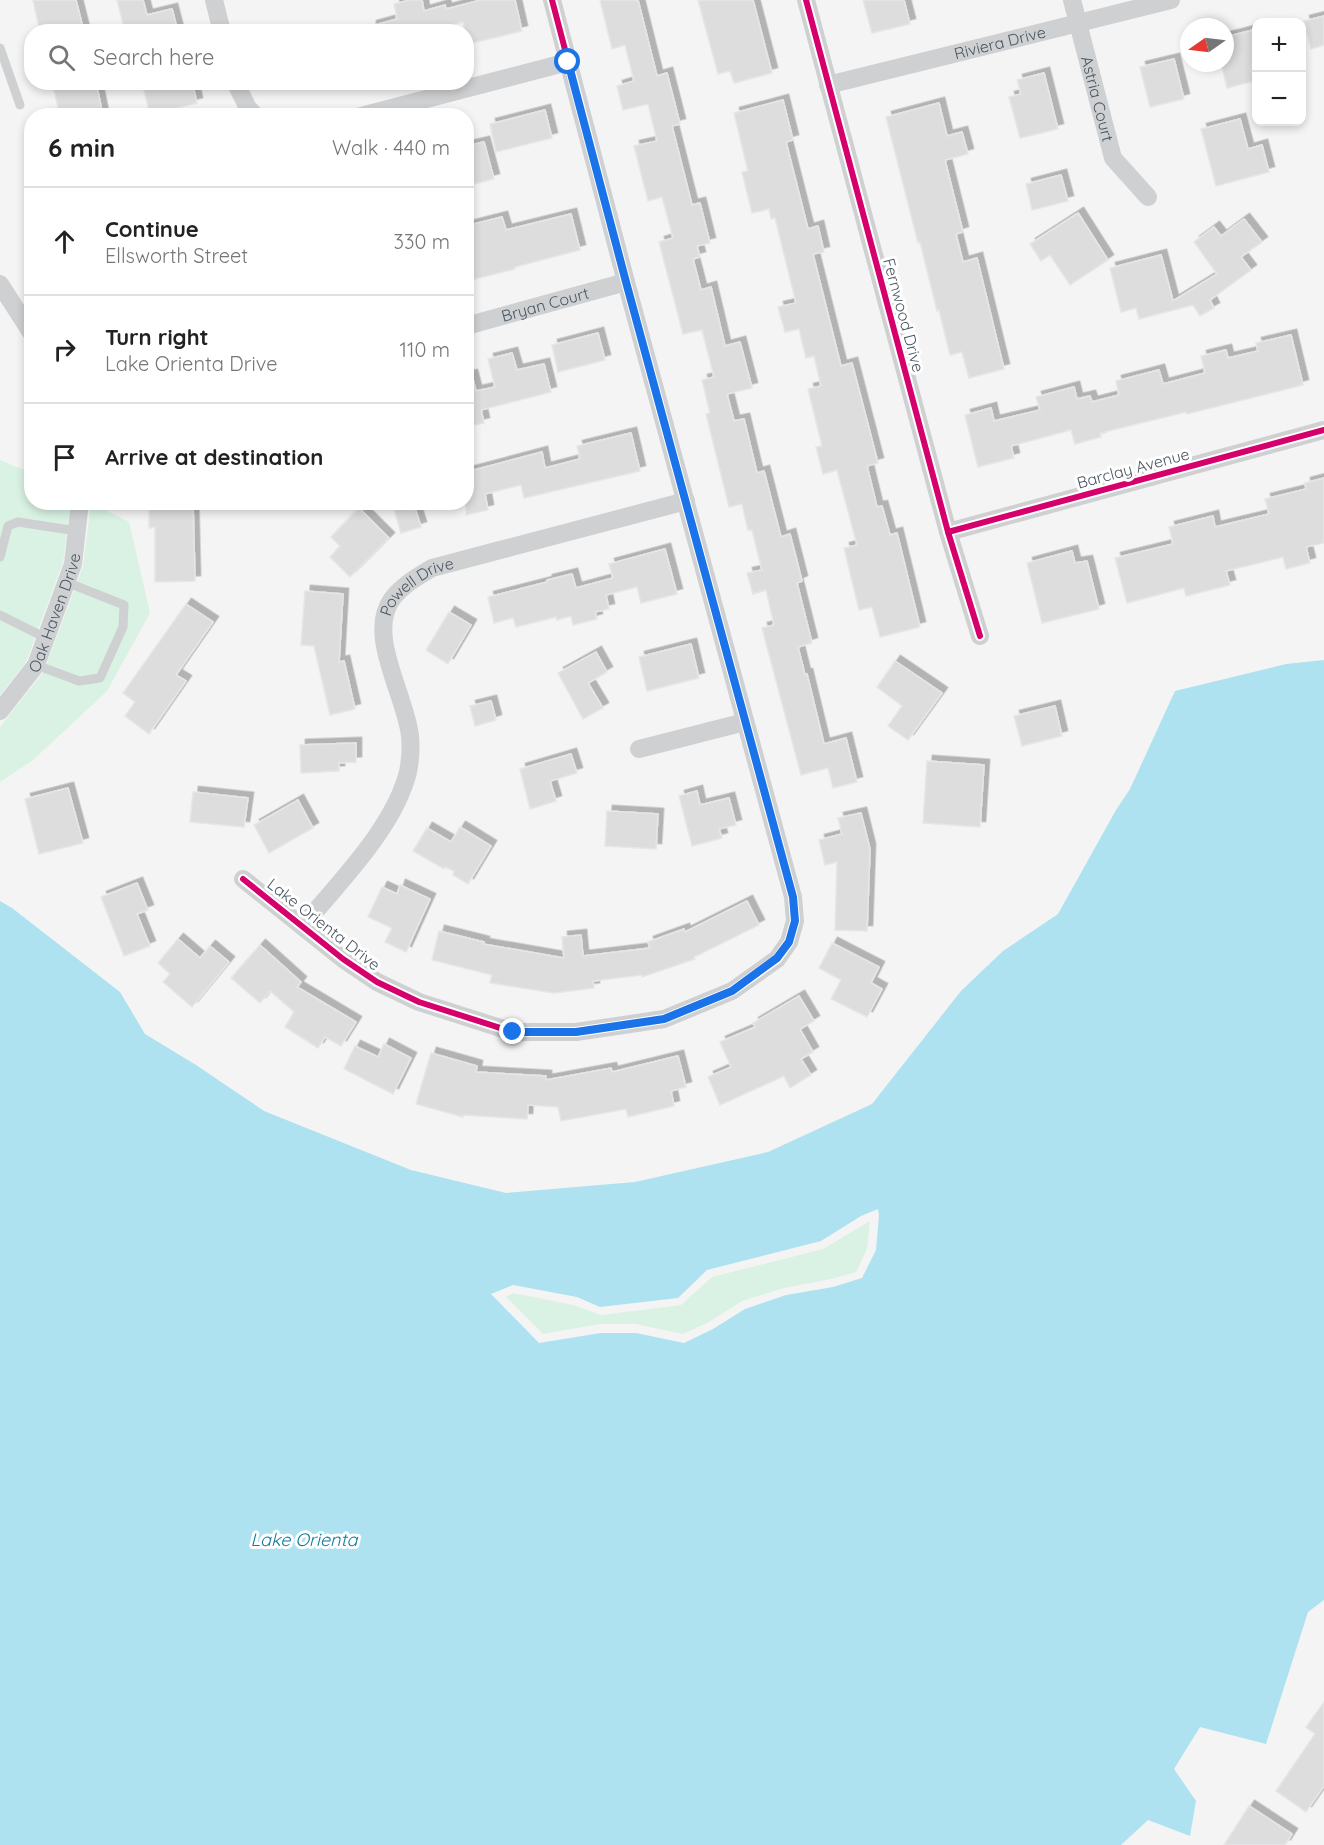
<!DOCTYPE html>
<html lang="en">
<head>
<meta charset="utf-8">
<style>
  :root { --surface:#fff; --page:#f2f2f2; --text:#222; --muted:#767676; --line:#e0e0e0 }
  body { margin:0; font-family:Quicksand,sans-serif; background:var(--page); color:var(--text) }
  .controls { position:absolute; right:18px; top:18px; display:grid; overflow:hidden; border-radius:12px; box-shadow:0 3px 9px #0003 }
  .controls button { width:54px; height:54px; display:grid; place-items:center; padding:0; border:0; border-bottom:2px solid var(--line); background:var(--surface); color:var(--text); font:30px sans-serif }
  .compass { position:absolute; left:1180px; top:18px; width:54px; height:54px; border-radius:50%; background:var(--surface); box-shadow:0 3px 9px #0003; rotate:256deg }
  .stop { position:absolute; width:18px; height:18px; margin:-14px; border:4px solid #1a73e8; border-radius:50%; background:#fff }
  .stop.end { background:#1a73e8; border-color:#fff; box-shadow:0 2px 6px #0008 }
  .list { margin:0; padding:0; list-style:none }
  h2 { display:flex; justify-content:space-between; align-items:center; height:78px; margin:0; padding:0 24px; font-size:26px }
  h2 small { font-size:20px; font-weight:400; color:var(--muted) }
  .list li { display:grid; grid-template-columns:39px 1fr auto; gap:18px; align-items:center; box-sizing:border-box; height:108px; padding:0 24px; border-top:2px solid var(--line) }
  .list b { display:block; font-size:22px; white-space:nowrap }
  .list p { margin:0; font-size:20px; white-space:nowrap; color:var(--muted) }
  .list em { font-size:20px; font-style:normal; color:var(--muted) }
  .icon { flex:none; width:33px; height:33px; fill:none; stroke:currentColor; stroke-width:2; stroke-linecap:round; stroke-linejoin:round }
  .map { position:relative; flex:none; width:1324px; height:1845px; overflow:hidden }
  .search { position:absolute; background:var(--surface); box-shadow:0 3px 9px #0003; left:24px; top:24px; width:450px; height:66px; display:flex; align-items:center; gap:15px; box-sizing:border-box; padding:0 21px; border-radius:24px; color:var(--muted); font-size:22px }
  .panel { position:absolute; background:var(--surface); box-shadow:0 3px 9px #0003; left:24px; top:108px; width:450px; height:402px; border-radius:24px }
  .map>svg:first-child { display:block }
</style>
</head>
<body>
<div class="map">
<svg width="1324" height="1845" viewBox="0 0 1324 1845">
  <defs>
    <filter id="shadow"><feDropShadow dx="5.5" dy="-5.5" stdDeviation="0" flood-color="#0004"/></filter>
  </defs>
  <rect width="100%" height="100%" fill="#f4f4f4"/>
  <g fill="#d9f2e3">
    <path d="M0,460L31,473L32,502L69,503L70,508L63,562L26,662L0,695Z"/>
    <path d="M91,503L129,522L150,613L107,691L33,760L0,782V727L44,671L83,566Z"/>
    <path d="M870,1221L867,1249L856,1272L831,1279L784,1288L742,1301L709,1322L683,1334L636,1324H600L543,1334L506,1297L513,1293L573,1305L601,1315L681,1305L712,1277L823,1249Z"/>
  </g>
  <path fill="#aee2f0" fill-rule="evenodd" d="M1324,660V1600L1308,1612L1266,1744L1200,1727L1174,1769L1196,1801L1190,1836L1148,1820L1121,1845H0V901L12,908L120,992L145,1034L196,1065L264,1111L411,1170L506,1193L635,1182L768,1152L872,1104L961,991L1003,951L1058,914L1116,810L1130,789L1175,691L1286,664ZM878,1209L879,1215L876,1250L862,1278L833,1287L786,1295L745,1309L713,1329L684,1343L636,1333H601L539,1343L491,1294L513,1285L577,1297L600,1307L678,1298L707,1270L821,1241L861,1216Z"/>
  <g fill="#ddddde" stroke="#e5e6e7" stroke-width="1.5" filter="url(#shadow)">
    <path d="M33,0H76L84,32H40Z"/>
    <path d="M117,0H143L147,15L172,9L178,32H125Z"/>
    <path d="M410,0H422L424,11L445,5L446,9L481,0H515L522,31L468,44L463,22L426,32H371V26L397,19L394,4Z"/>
    <path d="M600,0H638L657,76L667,73L680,124L672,126L692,205L700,203L710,243L697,246L700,257L693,259L701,290L711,287L725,346L740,342L752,388L727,394L734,421L744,419L757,473L764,471L781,537L790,534L802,581L797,583L812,643L798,647L805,675L807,674L824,744L846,738L857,782L833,788L828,768L801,775L762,628L774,625L766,590L753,594L747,573L762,570L752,530H748L742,504L729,507L706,414L710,413L702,380L714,377L702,330L683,334L659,242L673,238L662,197L648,201L634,146L657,141L648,104L623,110L617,86L634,81L625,45L612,49Z"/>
    <path d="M698,0H753L772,73L734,83L730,71L718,74Z"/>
    <path d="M863,0H904L910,24L872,33Z"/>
    <path d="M1324,16V45L1311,49L1304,21Z"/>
    <path d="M1257,29V64L1250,66L1254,81L1227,88L1221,63H1225V37Z"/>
    <path d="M1174,59L1184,99L1150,107L1140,67Z"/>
    <path d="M1044,73L1058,129L1020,138L1009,97L1021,94L1017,80Z"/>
    <path d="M52,82H96L103,116H60Z"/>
    <path d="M142,82H192L197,103L150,115Z"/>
    <path d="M783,100L793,140L786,142L808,229L818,226L824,252L813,254L841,366L852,363L878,463L867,466L877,507L882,506L890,535L897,533L920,627L880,637L872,607L859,610L844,548L857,545L837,470L823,474L816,447L822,446L808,389L821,386L814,356L806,358L799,329L785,332L778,307L796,303L775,218L771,219L769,209L752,213L742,172L748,171L734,113Z"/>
    <path d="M939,103L947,136L962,132L968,154L945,160L963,232L956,234L963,262L977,258L1004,369L969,378L962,352L950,355L939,310L937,311L920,242L918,243L886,117Z"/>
    <path d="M545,110L552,138L496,152L490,124Z"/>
    <path d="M1240,119L1248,149L1262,145L1269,172L1216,186L1201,129Z"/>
    <path d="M484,142L494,179L466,186V146Z"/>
    <path d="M1061,175L1068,201L1032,210L1026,184Z"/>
    <path d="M1078,213L1108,260L1070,285L1050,255L1041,261L1030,244Z"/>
    <path d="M571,214L580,250L515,267V269L471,280L466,261V226L502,217L506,230Z"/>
    <path d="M1244,219L1262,242L1241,257L1251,270L1210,300L1214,308L1200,316L1193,305L1139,319L1136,308L1121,312L1110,268L1161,255L1173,301L1217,274L1194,242L1214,227L1221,236Z"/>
    <path d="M598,333L605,360L558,372L552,345Z"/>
    <path d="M1291,335L1303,385L1187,414L1186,412L1100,433L1101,437L1075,444L1071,430L1011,446L1014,458L978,467L965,415L991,408L994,421L1040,410L1036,397L1074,387L1077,399L1090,396L1092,402L1119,395L1116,381L1159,370L1163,384L1205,373L1201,356L1226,350L1228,358L1258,351L1256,343Z"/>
    <path d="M512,353L517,370L544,364L551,392L481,410L484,423L466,427V376L472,375L476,391L495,387L488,359Z"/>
    <path d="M631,433L640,471L524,498L521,485L485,494L488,510L466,515V472L542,452L545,468L580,459L577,446Z"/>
    <path d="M1324,478V543L1306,547L1310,563L1286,569L1283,557L1226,571L1230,585L1186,596L1184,588L1127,603L1115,558L1173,544L1169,527L1213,516L1215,527L1269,514L1265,499L1306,489L1305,483Z"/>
    <path d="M149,502H193L195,581L155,582V527L149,528Z"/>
    <path d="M392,502H413L421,527L401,533Z"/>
    <path d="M359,508L389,538L350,577L330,557L340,546L331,537Z"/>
    <path d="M665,549L677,594L641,603L637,587L606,595L609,609L595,612L597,619L573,625L571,616L557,620L556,617L516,627L513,618L494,623L488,597L547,582V580L572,574L576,588L613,578L609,564Z"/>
    <path d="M1072,551L1075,563L1087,561L1099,609L1042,623L1027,563Z"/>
    <path d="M305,591L343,594L339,662L344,661L355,709L330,715L314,646L301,645Z"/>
    <path d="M186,604L213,622L176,675L186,681L149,734L125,716L135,702L123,693Z"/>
    <path d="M449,612L471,625L448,664L426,650Z"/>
    <path d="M691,644L699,678L647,691L639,657Z"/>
    <path d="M596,652L607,672L588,683L603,708L583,719L558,673Z"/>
    <path d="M895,661L942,693L908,740L888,726L902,706L877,687Z"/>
    <path d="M491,701L496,720L475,726L470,706Z"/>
    <path d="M1055,706L1062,736L1022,746L1014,716Z"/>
    <path d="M356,743V762L339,763V771L301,773L300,745Z"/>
    <path d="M571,754L577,773L550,781L556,801L530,809L520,769Z"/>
    <path d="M927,761L984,765L980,827L923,823Z"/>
    <path d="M68,788L83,843L39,854L25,799Z"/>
    <path d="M697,791L700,805L729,798L736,825L719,829L722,838L692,846L679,796Z"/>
    <path d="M193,792L248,798L244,827L190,822Z"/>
    <path d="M298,800L313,828L269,853L254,825Z"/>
    <path d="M607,811L658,814L656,849L605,846Z"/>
    <path d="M861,813L870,849L867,931L835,930L837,862L825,865L819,840L842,834L838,818Z"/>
    <path d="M460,827L491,846L468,884L453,875L454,871L445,867L444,869L413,851L427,828L451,842Z"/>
    <path d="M137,883L148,910L137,914L150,946L124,956L101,897Z"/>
    <path d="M400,885L430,899L406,952L385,942L392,928L368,917L382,887L397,894Z"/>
    <path d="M747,901L759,925L694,957L695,959L642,977V975L593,981L594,988L554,993L490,983L492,975L432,960L439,931L484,942L483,944L564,958L562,937L581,935L583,956L650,948L648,942L684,929L685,932Z"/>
    <path d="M178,939L200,958L210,946L229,962L192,1007L163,982L170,974L158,963Z"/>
    <path d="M832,943L879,967L871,983L882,989L867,1017L831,999L841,980L819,968Z"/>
    <path d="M260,945L301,982L297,987L356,1022L341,1046L325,1037L318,1048L285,1027L294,1012L270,991L260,1003L231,978Z"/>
    <path d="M799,996L814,1021L800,1029L813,1052L801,1059L811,1075L790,1088L784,1076L720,1105L708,1077L731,1067L720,1042L755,1027L753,1023Z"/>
    <path d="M384,1044L411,1058L393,1094L344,1069L355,1046L378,1057Z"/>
    <path d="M431,1053L477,1066L476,1072L546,1076V1080L611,1068L612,1072L678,1056L686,1087L671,1091L674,1106L628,1117L626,1109L561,1121L558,1107L528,1105L527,1119L463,1115V1117L416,1104Z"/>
    <path d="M1324,1702V1786L1306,1812L1276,1791L1315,1734L1306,1727Z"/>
    <path d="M1249,1806L1292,1834L1285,1845H1224Z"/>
  </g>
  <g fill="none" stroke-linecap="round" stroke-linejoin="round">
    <g stroke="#ced0d2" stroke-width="9">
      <path d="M0,48L20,105"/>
      <path d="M0,557L8,526L18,522L77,531"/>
      <path d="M0,615L46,638"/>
      <path d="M36,665L79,681L100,678L123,627L124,605L66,582"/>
    </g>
    <g stroke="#ced0d2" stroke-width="18">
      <path d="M214,0L222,32"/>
      <path d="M806,0L948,532L980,636"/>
      <path id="s1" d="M1072,0L1113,158L1148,197"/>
      <path d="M235,82L248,108L256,116"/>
      <path id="s2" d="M828,85L1171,0"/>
      <path d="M361,116L568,62"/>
      <path d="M0,284L32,334"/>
      <path id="s3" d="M466,326L626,282"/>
      <path d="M948,532L1324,430"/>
      <path id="s4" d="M0,711L36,665L73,564L80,502"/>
      <path d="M639,749L745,722"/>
      <path d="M243,879L343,959L377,982L419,1002L513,1032H576L664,1019L732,991L777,959L789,942L795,921L793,897L626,282L552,0"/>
      <path id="s5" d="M303,926C339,882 394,828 408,772C410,762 411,746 410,736C406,696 366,635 392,599C403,585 417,577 432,568L686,501"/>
    </g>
    <g stroke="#fff" stroke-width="10">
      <g id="cycleway">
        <path d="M806,0L948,532L980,636"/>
        <path d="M948,532L1324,430"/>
        <path d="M243,879L343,959L377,982L419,1002L513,1032H576L664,1019L732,991L777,959L789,942L795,921L793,897L626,282L552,0"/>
      </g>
    </g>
    <use href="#cycleway" stroke="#d6006c" stroke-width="6"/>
  </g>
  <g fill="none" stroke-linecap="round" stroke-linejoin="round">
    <path stroke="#1a73e8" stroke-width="8" d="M513,1032H576L664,1019L732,991L777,958L789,942L795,921L793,897L626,282L568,62"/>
  </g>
  <g text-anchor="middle" stroke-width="6" stroke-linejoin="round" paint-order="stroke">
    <g font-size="16" fill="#4a5661" stroke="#fff">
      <text dy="6" stroke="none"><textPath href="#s2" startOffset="177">Riviera Drive</textPath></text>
      <text dy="6" stroke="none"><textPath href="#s1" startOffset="102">Astria Court</textPath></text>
      <text dy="6" stroke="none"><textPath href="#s3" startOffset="82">Bryan Court</textPath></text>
      <text transform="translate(904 315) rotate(75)" y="6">Fernwood Drive</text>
      <text transform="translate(1133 468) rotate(-15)" y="6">Barclay Avenue</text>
      <text dy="6" stroke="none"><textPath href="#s5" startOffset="394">Powell Drive</textPath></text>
      <text dy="6" stroke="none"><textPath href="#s4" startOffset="114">Oak Haven Drive</textPath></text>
      <text transform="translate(324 924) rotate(38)" y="6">Lake Orienta Drive</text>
    </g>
    <g font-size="18" font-style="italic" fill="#0c7c9b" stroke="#fff">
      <text x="304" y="1546">Lake Orienta</text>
    </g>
  </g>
</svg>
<div class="controls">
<button>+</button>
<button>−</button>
</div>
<svg class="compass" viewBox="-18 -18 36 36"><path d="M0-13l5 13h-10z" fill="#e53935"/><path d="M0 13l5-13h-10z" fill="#767676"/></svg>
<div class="stop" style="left:568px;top:62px"></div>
<div class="stop end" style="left:513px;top:1032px"></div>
<div class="search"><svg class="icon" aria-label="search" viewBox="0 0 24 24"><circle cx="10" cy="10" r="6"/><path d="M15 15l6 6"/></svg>Search here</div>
<section class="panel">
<h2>6 min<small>Walk · 440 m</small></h2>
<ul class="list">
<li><svg class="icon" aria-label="ahead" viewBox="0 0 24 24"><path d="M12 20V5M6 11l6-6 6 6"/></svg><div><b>Continue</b><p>Ellsworth Street</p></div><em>330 m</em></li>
<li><svg class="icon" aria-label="right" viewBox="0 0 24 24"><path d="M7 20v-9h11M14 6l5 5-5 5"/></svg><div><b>Turn right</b><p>Lake Orienta Drive</p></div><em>110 m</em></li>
<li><svg class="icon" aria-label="arrive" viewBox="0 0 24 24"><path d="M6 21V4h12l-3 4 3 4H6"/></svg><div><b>Arrive at destination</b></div></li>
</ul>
</section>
</div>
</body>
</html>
